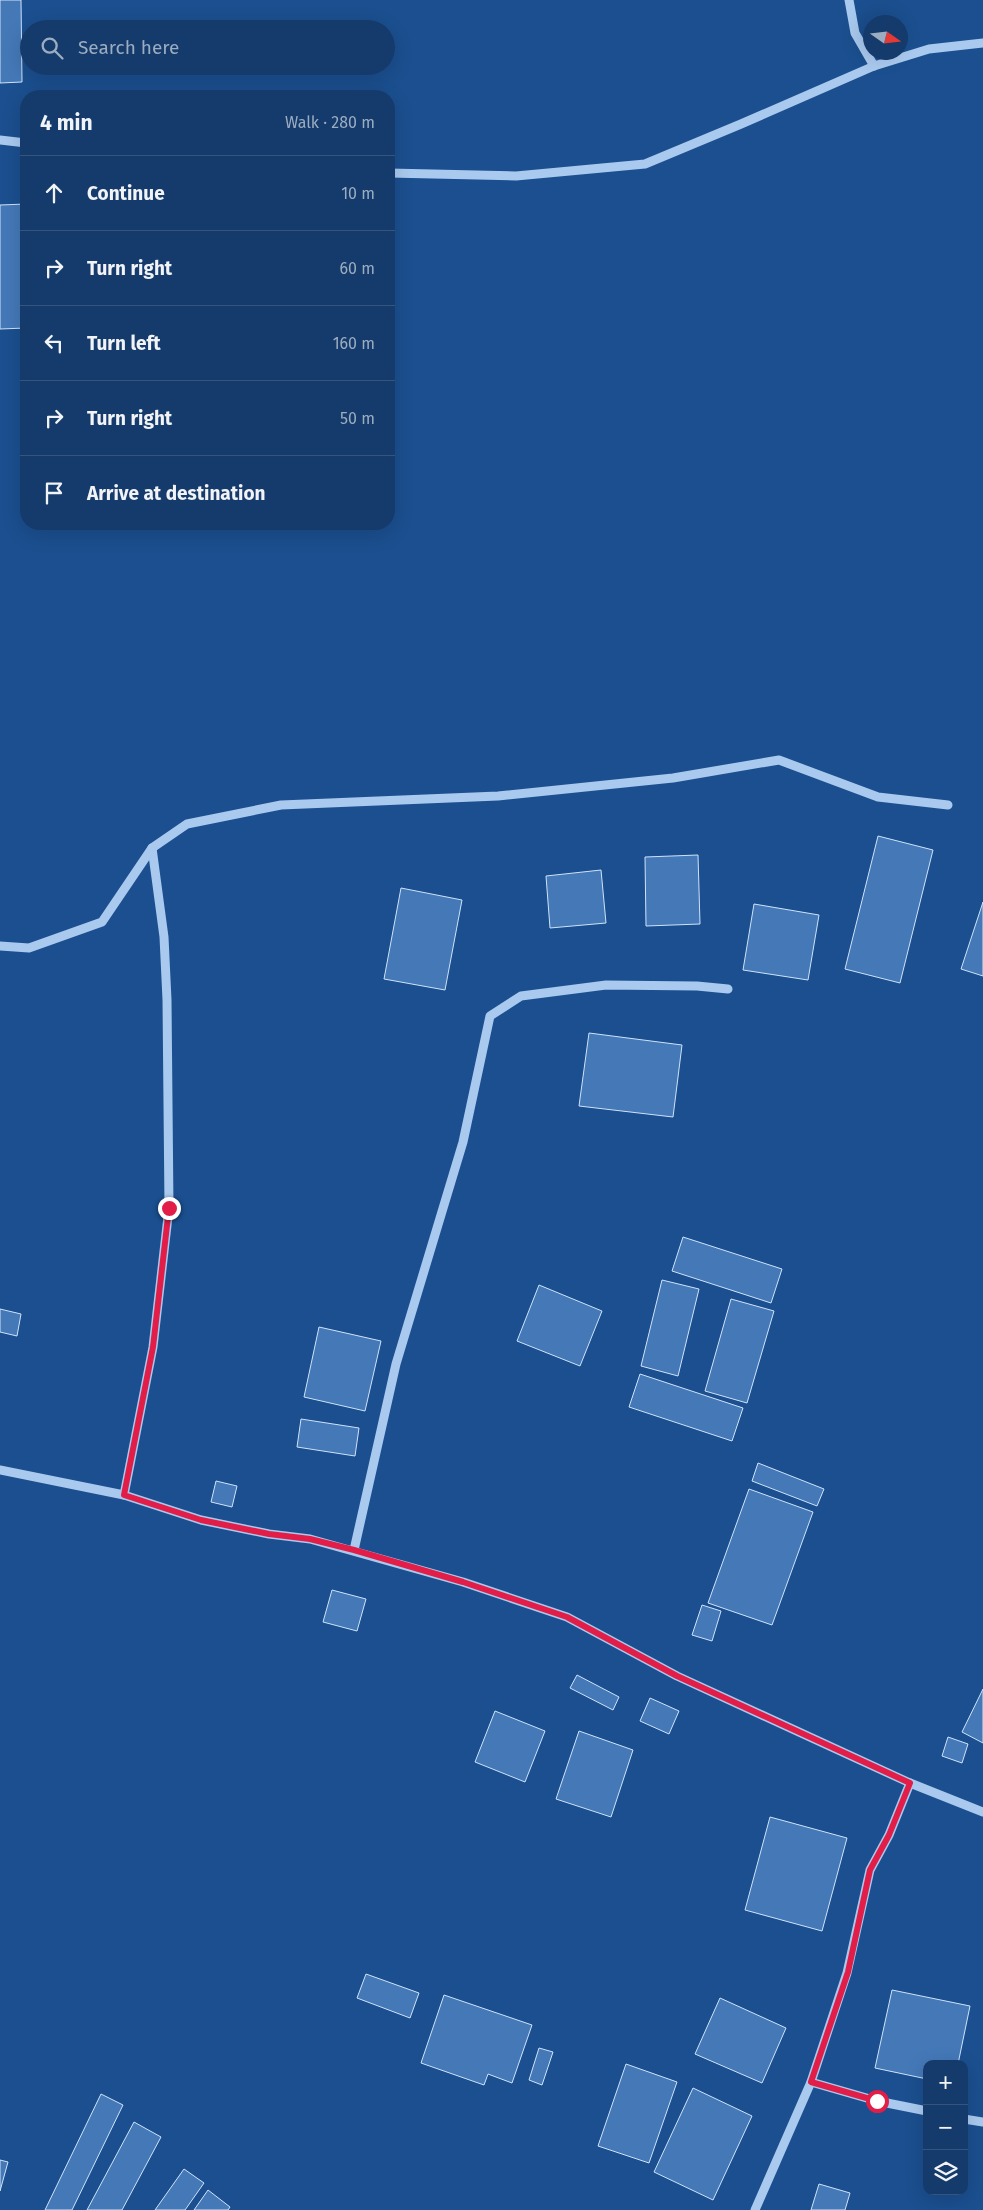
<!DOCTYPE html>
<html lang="en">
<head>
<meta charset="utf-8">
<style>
  :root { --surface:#143b6b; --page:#214673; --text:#f1f3f6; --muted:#9dadc1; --line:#33557e }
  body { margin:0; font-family:"Fira Sans",sans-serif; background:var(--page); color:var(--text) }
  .controls { position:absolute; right:15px; bottom:15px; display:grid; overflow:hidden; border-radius:10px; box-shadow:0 5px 20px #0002 }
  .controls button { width:45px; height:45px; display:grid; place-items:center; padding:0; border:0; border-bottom:1px solid var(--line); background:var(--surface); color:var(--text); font:25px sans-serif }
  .compass { position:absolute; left:863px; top:15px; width:45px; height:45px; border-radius:50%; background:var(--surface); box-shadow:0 5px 20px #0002; rotate:104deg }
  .stop { position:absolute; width:15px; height:15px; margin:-11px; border:4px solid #e11d48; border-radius:50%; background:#fff }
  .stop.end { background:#e11d48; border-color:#fff; box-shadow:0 1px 5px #0008 }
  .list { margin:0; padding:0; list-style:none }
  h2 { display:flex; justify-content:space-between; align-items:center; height:65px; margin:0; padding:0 20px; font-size:21px }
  h2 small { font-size:16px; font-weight:400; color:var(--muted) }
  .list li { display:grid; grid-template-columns:32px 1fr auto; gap:15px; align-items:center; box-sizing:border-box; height:75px; padding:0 20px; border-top:1px solid var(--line) }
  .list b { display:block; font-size:19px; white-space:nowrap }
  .list em { font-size:16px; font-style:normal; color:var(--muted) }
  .icon { flex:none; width:28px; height:28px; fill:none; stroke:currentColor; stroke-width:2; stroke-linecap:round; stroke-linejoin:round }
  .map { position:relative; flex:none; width:983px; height:2210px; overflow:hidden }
  .search { position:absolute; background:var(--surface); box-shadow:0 5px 20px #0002; left:20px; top:20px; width:375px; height:55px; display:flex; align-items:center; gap:12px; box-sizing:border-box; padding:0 18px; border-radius:28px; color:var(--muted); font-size:19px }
  .panel { position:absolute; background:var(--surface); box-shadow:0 5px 20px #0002; left:20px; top:90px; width:375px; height:440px; border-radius:20px }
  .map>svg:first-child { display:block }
</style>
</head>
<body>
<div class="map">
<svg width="983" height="2210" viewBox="0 0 983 2210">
  <rect width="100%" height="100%" fill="#1b4f8f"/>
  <g fill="#4478b7" stroke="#cfe3fa">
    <path d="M0,0H21L22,82L0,83Z"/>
    <path d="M26,204V328L0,329V205Z"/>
    <path d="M878,836L933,850L900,983L845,969Z"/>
    <path d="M698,855L700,924L646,926L645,857Z"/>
    <path d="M601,870L606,923L550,928L546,876Z"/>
    <path d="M401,888L462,900L445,990L384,979Z"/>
    <path d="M983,902V976L961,969Z"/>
    <path d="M754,904L819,915L808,980L743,970Z"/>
    <path d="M589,1033L682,1045L673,1117L579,1106Z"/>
    <path d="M683,1237L782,1269L771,1303L672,1271Z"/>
    <path d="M662,1280L699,1289L678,1376L641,1366Z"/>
    <path d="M539,1285L602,1311L580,1366L517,1341Z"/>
    <path d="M731,1299L774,1311L747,1403L705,1391Z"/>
    <path d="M0,1309L21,1314L17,1336L0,1332Z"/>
    <path d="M319,1327L381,1341L365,1411L304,1397Z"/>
    <path d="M640,1374L743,1408L732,1441L629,1407Z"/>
    <path d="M301,1419L359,1428L355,1456L297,1447Z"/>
    <path d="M758,1463L824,1489L817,1506L752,1481Z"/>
    <path d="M216,1481L237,1486L232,1507L211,1502Z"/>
    <path d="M749,1489L813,1512L772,1625L708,1603Z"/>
    <path d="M332,1590L366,1599L357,1631L323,1622Z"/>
    <path d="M702,1605L721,1611L712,1641L692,1635Z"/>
    <path d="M577,1675L619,1697L613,1710L570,1688Z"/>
    <path d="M983,1689V1743L962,1732Z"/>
    <path d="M650,1698L679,1711L669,1734L640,1721Z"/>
    <path d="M495,1711L545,1731L525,1782L475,1762Z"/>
    <path d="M579,1731L633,1750L611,1817L556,1799Z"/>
    <path d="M948,1737L968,1744L962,1763L942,1756Z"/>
    <path d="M770,1817L847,1838L822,1931L745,1910Z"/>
    <path d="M366,1974L419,1993L410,2018L357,1998Z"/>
    <path d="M892,1990L970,2006L958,2064H927V2079L875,2068Z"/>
    <path d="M444,1995L532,2025L512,2083L488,2074L484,2085L421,2063Z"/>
    <path d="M720,1998L786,2028L762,2083L695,2054Z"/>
    <path d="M539,2048L553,2052L542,2085L529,2080Z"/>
    <path d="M626,2064L677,2082L649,2163L598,2146Z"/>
    <path d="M693,2088L752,2116L713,2200L654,2172Z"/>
    <path d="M101,2094L123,2105L72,2210H45Z"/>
    <path d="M134,2122L161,2137L122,2210H87Z"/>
    <path d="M0,2160L8,2162L0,2191Z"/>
    <path d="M184,2169L204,2183L185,2210H155Z"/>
    <path d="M819,2184L850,2193L845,2210H811Z"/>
    <path d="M208,2190L230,2207L228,2210H194Z"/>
  </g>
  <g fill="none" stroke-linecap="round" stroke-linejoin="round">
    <g stroke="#a9c9ee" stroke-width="9">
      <path d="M849,0L855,33L874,66"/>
      <path d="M0,140L26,143"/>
      <path d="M389,173L516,176L645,164L741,124L874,66L929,49L983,43"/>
      <path d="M0,946L29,948L102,922L152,848L187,824L281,805L498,796L673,778L779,760L878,797L948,805"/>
      <path d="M0,1470L124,1495L201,1520L269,1534L310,1539L463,1582L567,1617L677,1676L910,1783L983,1812"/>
      <path d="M124,1495L153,1347L169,1208L167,1000L164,937L152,848"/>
      <path d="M354,1550L396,1364L463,1142L490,1016L521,996L606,985L697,986L728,989"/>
      <path d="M811,2082L877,2101L927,2111"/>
      <path d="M964,2119L983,2122"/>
      <path d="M755,2210L811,2082L847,1973L870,1870L889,1835L910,1783"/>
    </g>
  </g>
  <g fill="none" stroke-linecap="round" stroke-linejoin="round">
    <path stroke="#e11d48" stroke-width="6" d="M169,1208L153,1347L124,1495L201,1520L269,1534L310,1539L354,1550L463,1582L567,1617L677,1676L910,1783L889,1835L870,1870L848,1972L811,2082L877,2101"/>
  </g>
</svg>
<div class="controls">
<button>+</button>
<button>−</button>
<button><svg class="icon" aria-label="layers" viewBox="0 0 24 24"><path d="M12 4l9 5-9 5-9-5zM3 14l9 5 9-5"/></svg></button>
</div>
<svg class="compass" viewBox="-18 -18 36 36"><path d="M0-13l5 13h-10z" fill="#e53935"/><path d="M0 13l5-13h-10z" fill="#9dadc1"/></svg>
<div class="stop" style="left:877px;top:2101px"></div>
<div class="stop end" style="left:169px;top:1208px"></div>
<div class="search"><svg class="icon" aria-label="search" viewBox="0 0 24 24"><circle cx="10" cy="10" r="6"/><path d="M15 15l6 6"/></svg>Search here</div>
<section class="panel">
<h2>4 min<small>Walk · 280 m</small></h2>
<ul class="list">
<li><svg class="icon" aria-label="ahead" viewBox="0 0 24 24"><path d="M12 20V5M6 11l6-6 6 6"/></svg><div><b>Continue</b></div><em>10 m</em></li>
<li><svg class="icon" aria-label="right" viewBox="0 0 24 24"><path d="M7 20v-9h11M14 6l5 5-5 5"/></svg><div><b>Turn right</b></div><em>60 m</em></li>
<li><svg class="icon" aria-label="left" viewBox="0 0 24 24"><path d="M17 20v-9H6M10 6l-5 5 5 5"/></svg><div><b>Turn left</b></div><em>160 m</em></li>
<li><svg class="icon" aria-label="right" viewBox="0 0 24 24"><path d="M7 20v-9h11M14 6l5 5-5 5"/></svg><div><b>Turn right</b></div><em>50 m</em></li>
<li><svg class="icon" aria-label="arrive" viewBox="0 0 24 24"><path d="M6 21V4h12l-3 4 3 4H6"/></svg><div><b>Arrive at destination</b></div></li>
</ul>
</section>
</div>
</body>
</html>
